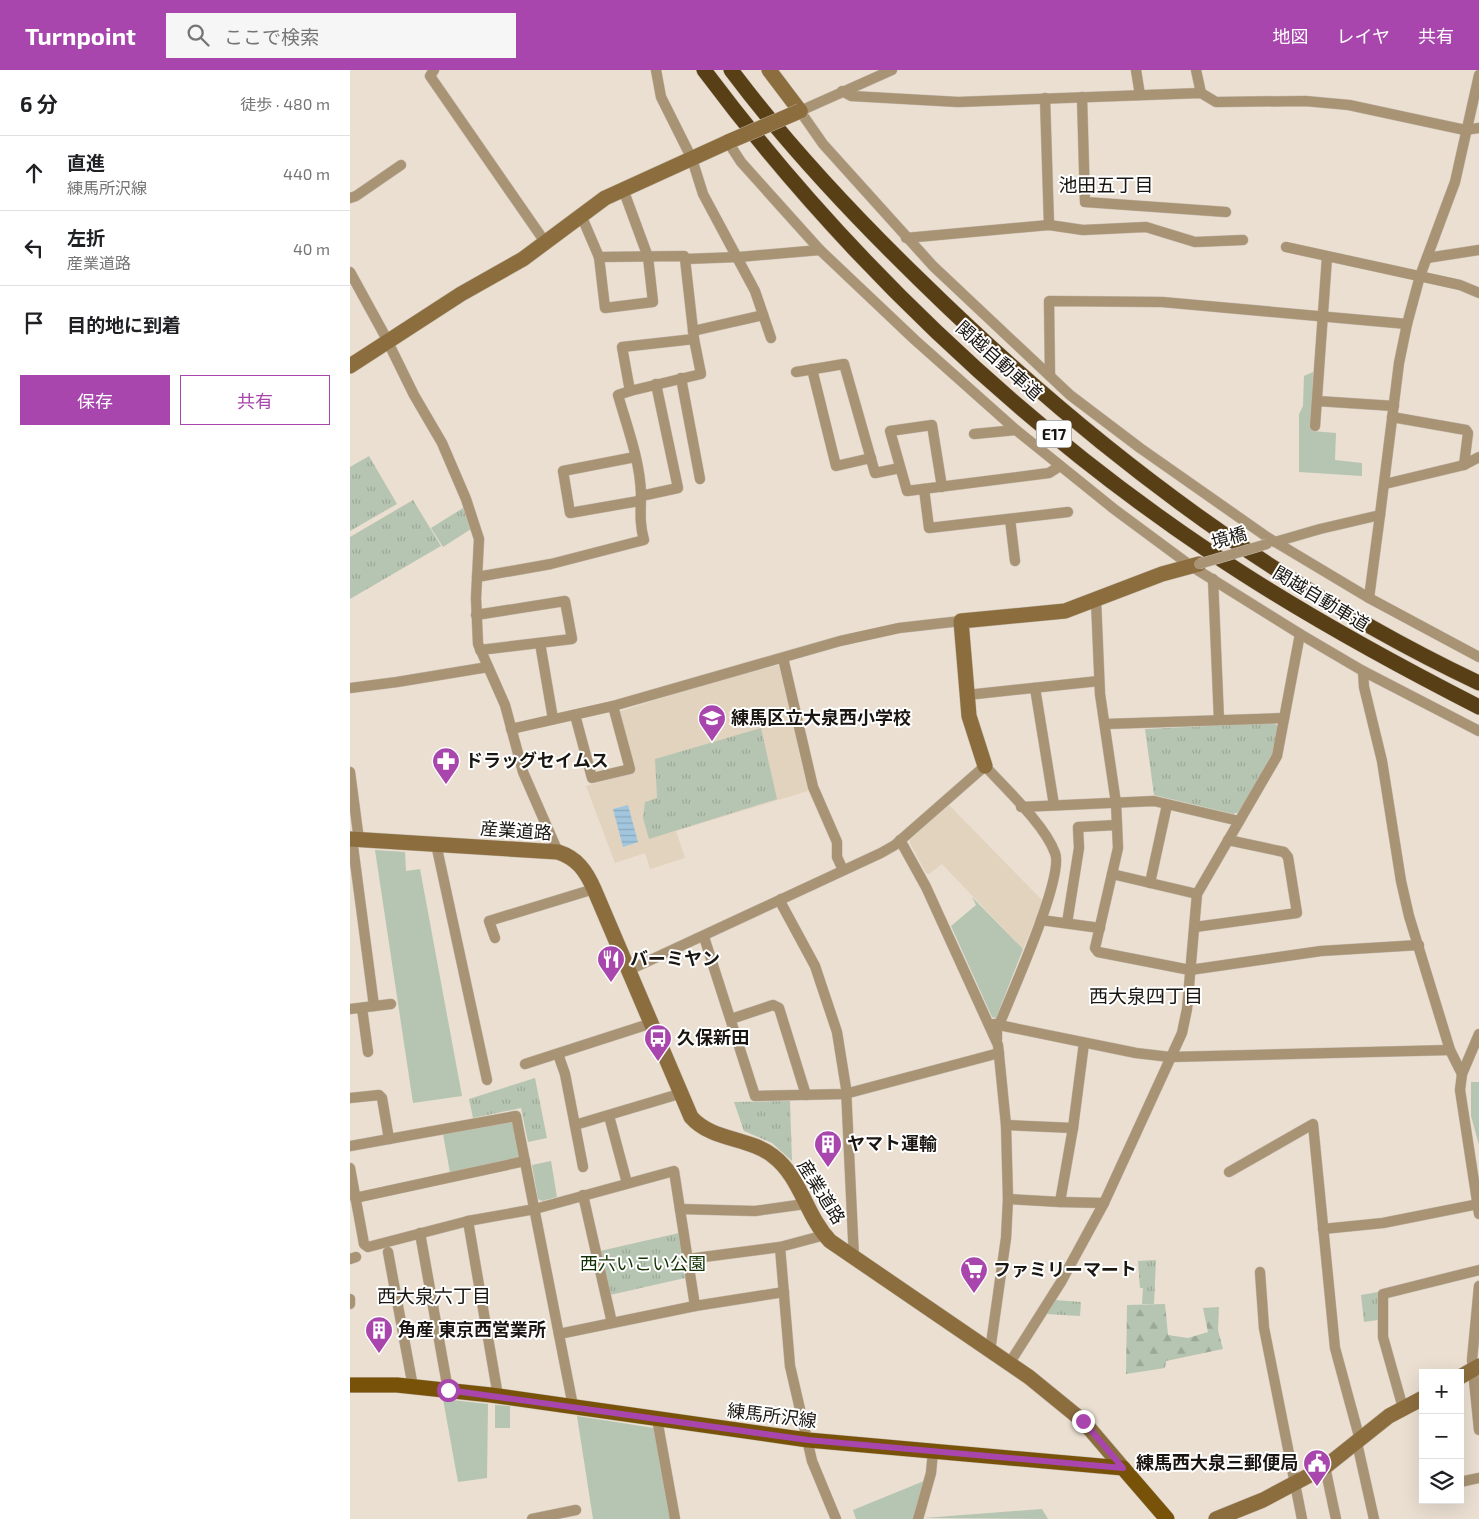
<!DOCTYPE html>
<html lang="ja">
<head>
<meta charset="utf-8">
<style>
  :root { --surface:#fff; --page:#f6f6f6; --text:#202124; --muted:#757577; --line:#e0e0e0; --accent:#a846ad }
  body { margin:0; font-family:"Exo 2","Noto Sans JP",sans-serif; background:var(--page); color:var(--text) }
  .controls { position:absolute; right:15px; bottom:15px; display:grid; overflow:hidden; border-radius:0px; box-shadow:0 5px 20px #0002 }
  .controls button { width:45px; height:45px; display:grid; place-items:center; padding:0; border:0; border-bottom:1px solid var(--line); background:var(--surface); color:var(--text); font:25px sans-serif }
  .stop { position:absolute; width:15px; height:15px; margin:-11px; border:4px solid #a846ad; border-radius:50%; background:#fff }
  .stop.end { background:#a846ad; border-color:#fff; box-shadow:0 1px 5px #0008 }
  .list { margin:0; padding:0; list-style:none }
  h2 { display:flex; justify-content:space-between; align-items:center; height:65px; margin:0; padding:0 20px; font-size:21px }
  h2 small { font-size:16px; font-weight:400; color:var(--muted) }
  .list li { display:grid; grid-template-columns:32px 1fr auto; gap:15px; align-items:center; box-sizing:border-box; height:75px; padding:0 20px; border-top:1px solid var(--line) }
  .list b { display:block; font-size:19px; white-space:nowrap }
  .list p { margin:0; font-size:16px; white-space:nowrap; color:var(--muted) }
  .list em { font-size:16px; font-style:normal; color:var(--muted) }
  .actions { display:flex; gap:10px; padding:15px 20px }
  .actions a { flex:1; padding:11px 0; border:1px solid var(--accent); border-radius:0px; text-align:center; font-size:18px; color:var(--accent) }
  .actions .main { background:var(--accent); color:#fff }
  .icon { flex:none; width:28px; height:28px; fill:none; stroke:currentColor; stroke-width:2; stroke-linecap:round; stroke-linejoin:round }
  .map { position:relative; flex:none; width:1129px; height:1449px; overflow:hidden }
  header { display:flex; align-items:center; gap:30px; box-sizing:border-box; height:70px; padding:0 25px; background:var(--accent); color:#fff }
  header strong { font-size:24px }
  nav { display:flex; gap:28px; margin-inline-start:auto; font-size:18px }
  .search { width:350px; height:45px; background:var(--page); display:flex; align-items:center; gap:12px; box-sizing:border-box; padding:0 18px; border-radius:0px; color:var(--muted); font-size:19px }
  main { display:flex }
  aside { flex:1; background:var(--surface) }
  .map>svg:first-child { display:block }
</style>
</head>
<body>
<header>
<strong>Turnpoint</strong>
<div class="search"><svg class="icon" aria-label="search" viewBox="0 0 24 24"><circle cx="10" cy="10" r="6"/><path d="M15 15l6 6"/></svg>ここで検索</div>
<nav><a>地図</a><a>レイヤ</a><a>共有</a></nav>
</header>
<main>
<aside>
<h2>6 分<small>徒歩 · 480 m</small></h2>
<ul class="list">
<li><svg class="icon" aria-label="ahead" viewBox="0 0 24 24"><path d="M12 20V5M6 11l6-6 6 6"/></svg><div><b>直進</b><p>練馬所沢線</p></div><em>440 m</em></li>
<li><svg class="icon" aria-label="left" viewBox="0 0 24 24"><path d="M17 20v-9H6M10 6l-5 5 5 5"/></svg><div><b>左折</b><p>産業道路</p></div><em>40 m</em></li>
<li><svg class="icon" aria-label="arrive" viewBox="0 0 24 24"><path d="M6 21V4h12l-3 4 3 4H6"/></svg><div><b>目的地に到着</b></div></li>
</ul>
<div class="actions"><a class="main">保存</a><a>共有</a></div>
</aside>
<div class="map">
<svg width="1129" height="1449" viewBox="0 0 1129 1449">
  <defs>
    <pattern id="forest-firs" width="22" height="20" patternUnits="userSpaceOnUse" patternTransform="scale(1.25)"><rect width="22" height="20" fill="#b6c5b1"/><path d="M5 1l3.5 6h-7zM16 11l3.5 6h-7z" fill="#9ca897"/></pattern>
    <pattern id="park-tufts" width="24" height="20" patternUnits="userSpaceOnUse" patternTransform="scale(1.25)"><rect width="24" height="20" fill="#b6c5b1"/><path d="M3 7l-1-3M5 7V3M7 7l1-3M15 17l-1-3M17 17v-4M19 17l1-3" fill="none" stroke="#9ca897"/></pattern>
    <pattern id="water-rules" width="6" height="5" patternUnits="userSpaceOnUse" patternTransform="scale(1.25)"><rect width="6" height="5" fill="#a1c6dd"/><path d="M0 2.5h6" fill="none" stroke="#8aa9bd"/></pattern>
  </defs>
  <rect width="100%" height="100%" fill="#eadfd1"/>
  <g fill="#e2d3be">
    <path d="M429,595L458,721L326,761L335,788L300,799L295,783L265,793L236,716L285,702L268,642L359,613Z"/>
    <path d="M599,735L693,831L673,879L592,794L579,804L576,803L560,773V770Z"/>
  </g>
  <g fill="#b6c5b1">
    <path d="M963,302L962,361L986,363L985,390L1012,393V406L949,402V344L953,336L954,306Z"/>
    <path d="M25,780L55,782L56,801L70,799L112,1026L63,1033Z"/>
    <path d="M622,827L673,879L646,948L642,947L601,856L626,835Z"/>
    <path d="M1121,1012H1129V1075L1121,1046Z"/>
    <path d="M161,1051L164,1053L170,1084L168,1088L100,1103L93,1064Z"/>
    <path d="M201,1091L207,1127L192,1131L188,1129L182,1095Z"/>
    <path d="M93,1329L138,1334L137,1408L108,1412Z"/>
    <path d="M145,1335L160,1336V1358H145Z"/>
    <path d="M227,1346L304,1358L321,1449H243Z"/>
    <path d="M574,1411L564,1449H506L503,1440Z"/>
    <path d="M692,1439L698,1449L574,1448Z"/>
  </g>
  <path fill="url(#forest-firs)" d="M815,1234L818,1265L838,1268L858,1262L853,1238L869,1237L868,1260L873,1279L816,1291L815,1298L776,1304L777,1235Z"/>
  <g fill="url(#park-tufts)">
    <path d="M19,386L47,434L0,461V397Z"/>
    <path d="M63,430L91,476L0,529V467Z"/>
    <path d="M113,438L121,459L93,477L81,458Z"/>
    <path d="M924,653L928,656L922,684L889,742L883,744L804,725L795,659Z"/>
    <path d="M411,658L427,729L299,769L293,748L295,732L307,728L305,689Z"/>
    <path d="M185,1008L197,1068L178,1072L171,1038L123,1048L119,1029Z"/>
    <path d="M440,1031L442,1091L422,1073L394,1061L384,1032Z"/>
    <path d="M329,1163L335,1208L260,1225L250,1181Z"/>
    <path d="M806,1190L804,1234H792L793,1218H790L788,1191Z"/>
    <path d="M1028,1222V1250L1014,1252L1011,1225Z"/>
    <path d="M705,1230L731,1232L730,1246L697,1244Z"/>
  </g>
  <path fill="url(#water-rules)" d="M278,735L288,772L273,777L263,739Z"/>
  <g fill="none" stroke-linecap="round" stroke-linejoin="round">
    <g stroke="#c5bbae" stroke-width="11">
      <g id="street">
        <path d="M84,0L80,6L195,172"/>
        <path d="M306,0L311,27L342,89L353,124L405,221L421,268"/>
        <path d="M542,0L450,41L473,74L583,196L720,325L790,378L917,467L1019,528L1129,587"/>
        <path d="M786,0L790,25"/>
        <path d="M846,0L851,23"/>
        <path d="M492,21L501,26L608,32L851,23L866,32L955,31L999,35L1115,60L1129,58"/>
        <path d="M732,27L735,132L876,142"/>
        <path d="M695,28L699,155"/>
        <path d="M378,72L391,92L470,180L565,270L666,360L764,439L841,496L950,564L1013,601L1129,661"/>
        <path d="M0,128L6,126L51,95"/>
        <path d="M556,168L699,155L733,160L796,157L845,172L893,170"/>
        <path d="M936,177L1110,215L1129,223"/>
        <path d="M249,187L255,238L303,232L298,187L273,119"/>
        <path d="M1077,188L1129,180"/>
        <path d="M335,189L389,187L470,180"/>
        <path d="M0,202L34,264L64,325L92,373L116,429L129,469L126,528L128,574L155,635L173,702L208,782"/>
        <path d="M343,261L413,245"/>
        <path d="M462,299L486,396L521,388"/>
        <path d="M446,302L494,294L525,403L550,398"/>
        <path d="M700,306L699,231L812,232L1057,254"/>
        <path d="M331,308L350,409"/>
        <path d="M280,321L351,304L344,269"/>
        <path d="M967,331L1044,336"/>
        <path d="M1042,347L1116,360L1118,363L1114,395"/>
        <path d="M965,356L977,187"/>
        <path d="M624,364L666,360"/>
        <path d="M285,387L213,401L220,443L289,431"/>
        <path d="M1035,414L1114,395L1129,387"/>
        <path d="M592,417L582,355L540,361L557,421L699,403L710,396"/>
        <path d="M574,419L579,458L718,442"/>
        <path d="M291,426L328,418L306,314"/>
        <path d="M660,449L665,491"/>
        <path d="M925,472L970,459L1030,445L1049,293L1057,254L1070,206L1105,112L1129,5"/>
        <path d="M127,507L201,494L294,470C289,452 291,441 291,424C290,390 277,357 268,325L280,321L272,277L344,269L335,189L334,186L249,187L231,145"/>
        <path d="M863,509L869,650"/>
        <path d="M1019,528L1030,445"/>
        <path d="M746,530L750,624L766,733L768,778L745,878L748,882L840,900L971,881L1069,875"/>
        <path d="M126,545L215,531L222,569L130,580"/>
        <path d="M190,573L203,649"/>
        <path d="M433,588L463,717L487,772V787L493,800"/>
        <path d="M1013,601L1014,617L1032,691L1051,811L1059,846L1100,980L1112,1004"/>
        <path d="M0,618L47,612L138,597"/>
        <path d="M685,618L704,735"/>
        <path d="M617,625L749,611"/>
        <path d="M225,645L242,708L280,699L263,636"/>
        <path d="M756,654L934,648"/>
        <path d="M161,659L263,636L490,571L549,558L611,551"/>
        <path d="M0,702L9,770"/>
        <path d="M671,737L804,731L889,751"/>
        <path d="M2,769L24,936"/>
        <path d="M550,770L576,817L648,975L656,1055L658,1129L656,1168L640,1281"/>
        <path d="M86,774L137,1010"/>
        <path d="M762,804L847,824"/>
        <path d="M800,813L817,735"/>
        <path d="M431,829L432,835L465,896L487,962L496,1018L504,1189"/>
        <path d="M691,850L750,858"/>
        <path d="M717,853L729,778L728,757L767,755"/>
        <path d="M845,857L947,843L938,787L934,782L878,770"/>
        <path d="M354,867L405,1026L495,1024L649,983"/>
        <path d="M145,868L139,851L244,819"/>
        <path d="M279,900L531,783L545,775L635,696C656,719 695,755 705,783C715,807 658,931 647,960V969"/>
        <path d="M12,938L18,982"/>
        <path d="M0,939L41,934"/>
        <path d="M381,949L423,935L429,938L456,1025"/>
        <path d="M644,954L786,983L820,987L1100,980"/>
        <path d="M1129,964L1112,1004L1110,1020L1129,1144"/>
        <path d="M208,984L215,1004L233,1097"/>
        <path d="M175,994L302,953"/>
        <path d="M0,1028L29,1025L32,1028L39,1069"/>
        <path d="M259,1046L277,1113"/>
        <path d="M225,1055L329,1024"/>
        <path d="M656,1055L723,1058"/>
        <path d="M0,1076L166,1046L223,1336"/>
        <path d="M0,1098L14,1174L18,1177L118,1151L185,1139L324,1101L345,1236"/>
        <path d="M879,1102L963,1054L985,1278L1010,1370"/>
        <path d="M233,1125L262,1253"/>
        <path d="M5,1128L175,1091"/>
        <path d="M658,1129L710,1132L723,1058L734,973"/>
        <path d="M710,1132L754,1133"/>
        <path d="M330,1139L405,1141L455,1134"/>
        <path d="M118,1151L148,1326"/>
        <path d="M973,1159L1033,1153L1129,1134"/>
        <path d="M70,1163L98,1320"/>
        <path d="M430,1177L440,1296L462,1391L486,1449"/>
        <path d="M38,1182L63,1317"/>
        <path d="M0,1189L6,1187"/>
        <path d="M338,1189L430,1177L475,1165"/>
        <path d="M910,1202L914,1258L952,1449"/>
        <path d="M1129,1216L1122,1290L1129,1360"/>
        <path d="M0,1229V1234"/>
        <path d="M209,1264L345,1236L434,1222"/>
        <path d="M659,1294L711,1212L754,1133L832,963L837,939L847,824L927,686L950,564"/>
        <path d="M1053,1338L1033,1267V1224L1129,1200"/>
        <path d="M307,1349L325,1449"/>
        <path d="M1007,1373L1024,1449"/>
        <path d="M975,1397L986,1449"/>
        <path d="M1110,1412L1129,1408"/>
        <path d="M182,1449L226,1440"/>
        <path d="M568,1449L581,1403L583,1381"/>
      </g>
    </g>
    <g stroke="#c5bbae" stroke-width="16">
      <g id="secondary">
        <path d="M419,0L450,41"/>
        <path d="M0,296L111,224L173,189L255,128L378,72"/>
        <path d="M635,696L619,646L611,551L715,541L812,504L849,494"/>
        <path d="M0,769L208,782C227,788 236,801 244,819L341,1047C362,1071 399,1067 423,1086C451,1107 456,1146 480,1171L679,1307L733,1351L773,1398"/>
        <path d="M1110,1307L1129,1296"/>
        <path d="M866,1449L913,1430L975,1397L1039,1346L1073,1328"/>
      </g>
    </g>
    <g stroke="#c5bbae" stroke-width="16">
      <path id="primary" d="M0,1315H47L141,1325L458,1370L773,1398L817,1449"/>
    </g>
    <g stroke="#c5bbae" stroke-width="16">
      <g id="highway">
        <path d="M354,0C492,185 668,353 860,482C946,540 1037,590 1129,637"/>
        <path d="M381,0C438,76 503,145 571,211C735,372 920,514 1129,613"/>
      </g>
    </g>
    <use href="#street" stroke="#a89374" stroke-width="10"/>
    <use href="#secondary" stroke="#8c6d3e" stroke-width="15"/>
    <use href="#primary" stroke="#775208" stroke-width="15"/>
    <use href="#highway" stroke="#583f16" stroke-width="15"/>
    <g stroke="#c5bbae" stroke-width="11" stroke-linecap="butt">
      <path id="street-bridge" d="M849,494L917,474"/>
    </g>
    <g stroke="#c5bbae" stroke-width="16" stroke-linecap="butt">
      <path id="secondary-bridge" d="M378,72L450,41"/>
    </g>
    <use href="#street-bridge" stroke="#a89374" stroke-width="10"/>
    <use href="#secondary-bridge" stroke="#8c6d3e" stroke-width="15"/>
  </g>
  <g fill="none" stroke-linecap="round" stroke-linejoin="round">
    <path stroke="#a846ad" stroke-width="6" d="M98,1320L458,1370L773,1398L733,1351"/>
  </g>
  <defs>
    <g id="school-pin" transform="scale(1.4375)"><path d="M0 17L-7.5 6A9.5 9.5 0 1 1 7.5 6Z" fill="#a846ad" stroke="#fff"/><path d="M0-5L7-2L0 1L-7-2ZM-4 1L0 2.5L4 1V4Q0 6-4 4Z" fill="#fff"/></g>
    <g id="pharmacy-pin" transform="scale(1.4375)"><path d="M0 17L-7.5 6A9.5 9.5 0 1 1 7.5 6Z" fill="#a846ad" stroke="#fff"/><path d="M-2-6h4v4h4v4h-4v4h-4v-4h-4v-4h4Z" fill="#fff"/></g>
    <g id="restaurant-pin" transform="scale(1.4375)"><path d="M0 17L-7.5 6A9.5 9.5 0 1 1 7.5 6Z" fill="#a846ad" stroke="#fff"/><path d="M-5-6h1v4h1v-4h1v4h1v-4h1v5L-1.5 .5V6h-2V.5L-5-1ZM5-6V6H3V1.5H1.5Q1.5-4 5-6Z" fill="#fff"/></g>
    <g id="bus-pin" transform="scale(1.4375)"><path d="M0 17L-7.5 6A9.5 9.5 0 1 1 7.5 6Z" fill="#a846ad" stroke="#fff"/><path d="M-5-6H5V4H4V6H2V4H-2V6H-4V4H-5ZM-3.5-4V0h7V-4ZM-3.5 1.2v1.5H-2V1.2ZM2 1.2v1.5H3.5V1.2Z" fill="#fff"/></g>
    <g id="building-pin" transform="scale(1.4375)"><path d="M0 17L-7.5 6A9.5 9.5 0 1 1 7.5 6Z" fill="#a846ad" stroke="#fff"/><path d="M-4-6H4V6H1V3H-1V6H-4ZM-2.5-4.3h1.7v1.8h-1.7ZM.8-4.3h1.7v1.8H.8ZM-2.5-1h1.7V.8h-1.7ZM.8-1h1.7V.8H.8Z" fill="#fff"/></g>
    <g id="supermarket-pin" transform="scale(1.4375)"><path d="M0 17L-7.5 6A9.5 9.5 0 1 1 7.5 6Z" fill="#a846ad" stroke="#fff"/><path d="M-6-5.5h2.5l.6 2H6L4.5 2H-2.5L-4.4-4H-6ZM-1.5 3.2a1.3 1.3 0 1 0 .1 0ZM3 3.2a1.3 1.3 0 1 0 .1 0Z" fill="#fff"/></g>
    <g id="civic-pin" transform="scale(1.4375)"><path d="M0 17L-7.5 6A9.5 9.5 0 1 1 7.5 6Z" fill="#a846ad" stroke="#fff"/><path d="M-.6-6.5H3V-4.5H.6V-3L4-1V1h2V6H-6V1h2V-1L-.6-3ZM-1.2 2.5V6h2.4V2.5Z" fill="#fff"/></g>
  </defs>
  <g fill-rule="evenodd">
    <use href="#school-pin" x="362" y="648"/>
    <use href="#pharmacy-pin" x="96" y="691"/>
    <use href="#restaurant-pin" x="261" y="889"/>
    <use href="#bus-pin" x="308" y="968"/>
    <use href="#building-pin" x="478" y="1074"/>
    <use href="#supermarket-pin" x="624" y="1200"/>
    <use href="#building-pin" x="29" y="1260"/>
    <use href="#civic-pin" x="967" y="1393"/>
  </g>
  <g text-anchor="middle" stroke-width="4" stroke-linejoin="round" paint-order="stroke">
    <rect fill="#fff" stroke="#5f5c58" stroke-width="1" x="686.5" y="350.5" width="35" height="27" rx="4"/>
    <g font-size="16" font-weight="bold" fill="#1a1611">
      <text x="704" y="370">E17</text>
    </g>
    <g font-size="18" fill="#1a1611" stroke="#fff">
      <text transform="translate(649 291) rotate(42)" y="6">関越自動車道</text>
      <text transform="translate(879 468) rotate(-16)" y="6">境橋</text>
      <text transform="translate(971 529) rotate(31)" y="6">関越自動車道</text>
      <text transform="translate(166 761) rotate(4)" y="6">産業道路</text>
      <text transform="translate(471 1122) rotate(58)" y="6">産業道路</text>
      <text transform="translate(422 1346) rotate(7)" y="6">練馬所沢線</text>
    </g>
    <g font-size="18" font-weight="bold" fill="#1a1611" stroke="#fff" text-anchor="start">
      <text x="381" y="654">練馬区立大泉西小学校</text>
      <text x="115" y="697">ドラッグセイムス</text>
      <text x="280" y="895">バーミヤン</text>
      <text x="327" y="974">久保新田</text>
      <text x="497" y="1080">ヤマト運輸</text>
      <text x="643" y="1206">ファミリーマート</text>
      <text x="48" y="1266">角産 東京西営業所</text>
      <text x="948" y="1399" text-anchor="end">練馬西大泉三郵便局</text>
    </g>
    <g font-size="18" fill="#133103" stroke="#fff">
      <text x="293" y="1200">西六いこい公園</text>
    </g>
    <g font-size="19" fill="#1a1611" stroke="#fff">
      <text x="756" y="122">池田五丁目</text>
      <text x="796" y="933">西大泉四丁目</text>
      <text x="84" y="1233">西大泉六丁目</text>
    </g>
  </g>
</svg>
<div class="controls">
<button>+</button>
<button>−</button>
<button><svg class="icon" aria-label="layers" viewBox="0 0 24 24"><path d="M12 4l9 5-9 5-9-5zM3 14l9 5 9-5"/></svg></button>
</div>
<div class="stop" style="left:98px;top:1320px"></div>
<div class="stop end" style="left:733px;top:1351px"></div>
</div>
</main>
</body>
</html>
